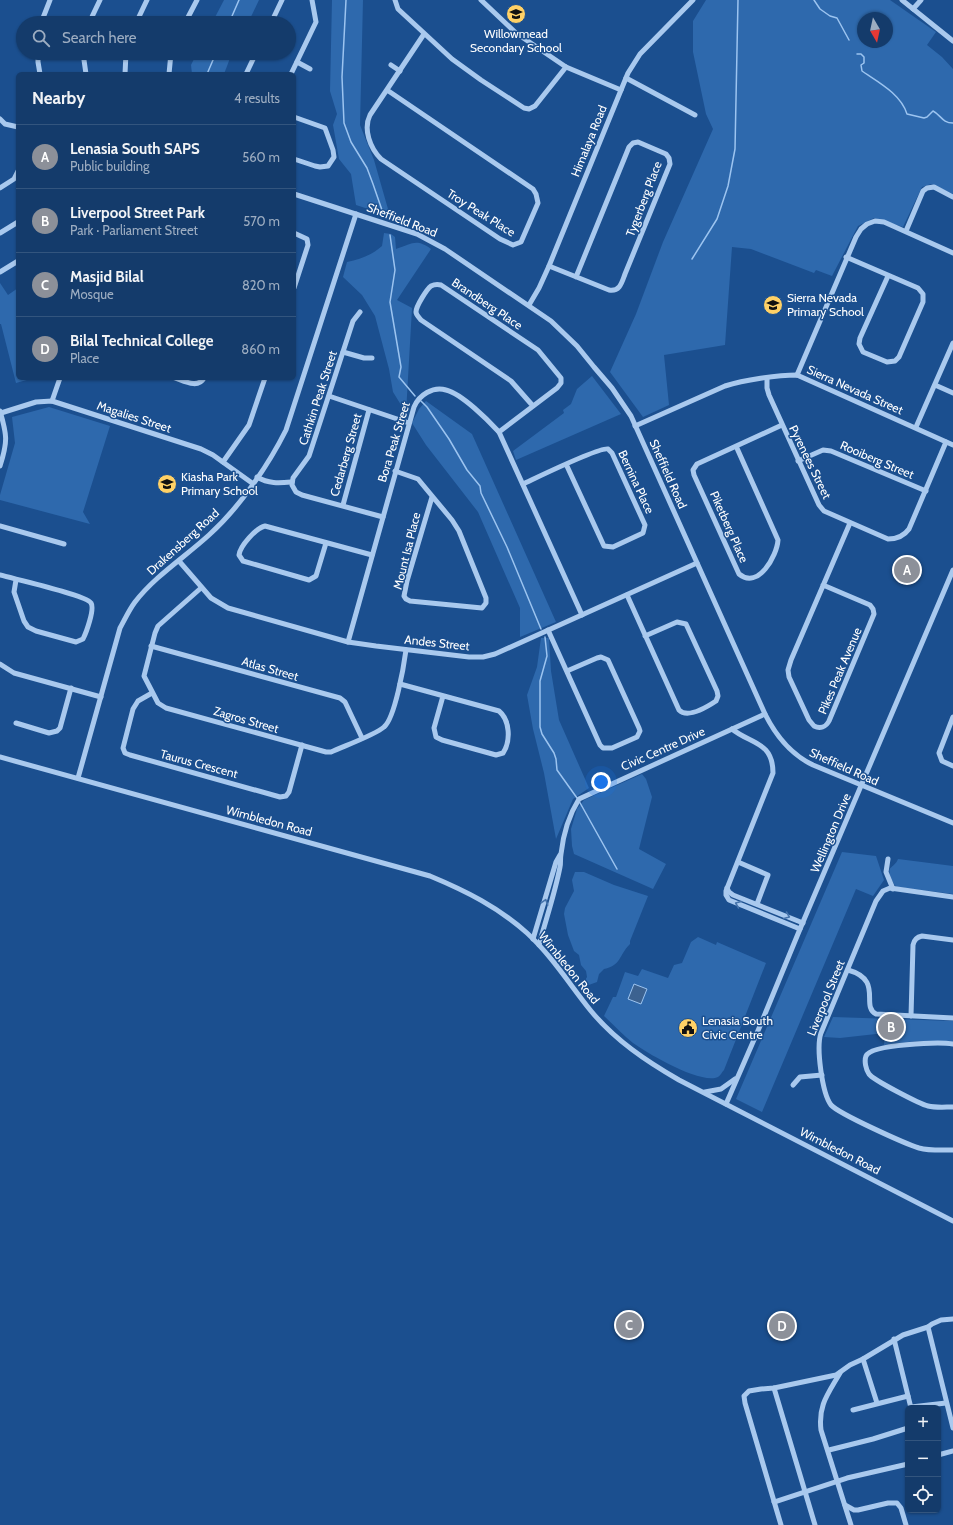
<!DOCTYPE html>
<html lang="en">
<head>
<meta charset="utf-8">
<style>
  :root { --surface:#143b6b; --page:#214673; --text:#f1f3f6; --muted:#9dadc1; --line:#33557e; --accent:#8c9099 }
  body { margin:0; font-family:Cabin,sans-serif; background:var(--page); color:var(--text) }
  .controls { position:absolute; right:12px; bottom:12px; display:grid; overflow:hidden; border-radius:6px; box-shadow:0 1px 3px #0004 }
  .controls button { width:36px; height:36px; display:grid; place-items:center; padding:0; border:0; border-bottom:1px solid var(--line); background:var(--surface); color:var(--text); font:20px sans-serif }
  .compass { position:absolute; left:857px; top:12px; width:36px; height:36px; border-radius:50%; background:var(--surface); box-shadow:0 1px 3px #0004; rotate:171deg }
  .you { position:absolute; left:601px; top:782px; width:14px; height:14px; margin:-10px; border:3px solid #fff; border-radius:50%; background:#1a73e8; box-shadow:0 0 0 6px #1a73e833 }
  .badge { display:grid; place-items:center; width:26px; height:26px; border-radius:50%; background:var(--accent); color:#fff; font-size:13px; font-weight:700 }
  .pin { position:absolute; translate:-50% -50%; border:2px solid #fff; box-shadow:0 1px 4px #0006 }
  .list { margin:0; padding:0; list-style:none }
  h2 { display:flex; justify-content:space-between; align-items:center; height:52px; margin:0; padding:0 16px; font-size:17px }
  h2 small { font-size:13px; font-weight:400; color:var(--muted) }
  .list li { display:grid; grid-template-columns:26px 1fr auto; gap:12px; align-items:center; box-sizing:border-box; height:64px; padding:0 16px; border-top:1px solid var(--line) }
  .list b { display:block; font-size:15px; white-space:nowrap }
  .list p { margin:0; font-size:13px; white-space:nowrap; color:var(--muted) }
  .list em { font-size:13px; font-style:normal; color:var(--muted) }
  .icon { flex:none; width:22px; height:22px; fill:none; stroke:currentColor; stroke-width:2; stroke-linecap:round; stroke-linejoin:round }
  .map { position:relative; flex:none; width:953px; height:1525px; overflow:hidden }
  .search { position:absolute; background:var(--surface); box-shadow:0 1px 3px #0004; left:16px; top:16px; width:280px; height:44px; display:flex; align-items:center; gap:10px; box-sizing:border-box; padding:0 14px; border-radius:22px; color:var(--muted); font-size:15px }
  .panel { position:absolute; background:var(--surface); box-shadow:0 1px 3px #0004; left:16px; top:72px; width:280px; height:308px; border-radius:6px }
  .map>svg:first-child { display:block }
</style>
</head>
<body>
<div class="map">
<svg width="953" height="1525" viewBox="0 0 953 1525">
  <rect width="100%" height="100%" fill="#1b4f8f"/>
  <g fill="#2e69ad" fill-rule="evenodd">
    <path d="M224,0H259L248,23H212Z"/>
    <path d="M332,0H363L360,125L374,160L390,216L356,205L351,174L339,159L333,125L337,114L330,91Z"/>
    <path d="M706,0H890L936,32L927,45L942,57L953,69V194L931,184L922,187L903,227L874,218L858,226L832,276L816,270L814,273L751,249L732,247L725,345L664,355L669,405L643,417L610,372L636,314L663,242L713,129L706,114L693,52V21ZM863,18H887V42H863Z"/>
    <path d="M197,53H232L224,74H192L191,65Z"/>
    <path d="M384,233L391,234L395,237L396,249C412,244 416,238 431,249L397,300L412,308L406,413L393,392L389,369L375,316L362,295L343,277L347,262C361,259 372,255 382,246Z"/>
    <path d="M0,283L8,295L18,288V378H34L16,383L1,324H0Z"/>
    <path d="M592,376L621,414L516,460L513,451L564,413L563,410L571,404L577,389Z"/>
    <path d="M426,401L472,434L556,622L520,637V608L478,512L426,445L412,423L419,409Z"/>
    <path d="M49,407L110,426L83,512L90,524L0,500V495L15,443L12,417Z"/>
    <path d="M541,638H549L551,671L559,720L589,788L573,799L556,839L544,773L533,729L527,695L537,667Z"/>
    <path d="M642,774L646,779L652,797L639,849L666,864L653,889L574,854L572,846L571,829L577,809L584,800Z"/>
    <path d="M842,852L876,856L884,880L873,896L856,889L762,1112L736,1099Z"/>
    <path d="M898,859L953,866V894L897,887C893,884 893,882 891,878C886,865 894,869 898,859Z"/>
    <path d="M575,872H584L614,885L648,896L630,941V944C618,956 622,965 604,969L599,974L597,982L586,986L584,982L587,977L586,971L581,965L579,955L574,951L568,935L564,914L565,908L574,891L572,880Z"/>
    <path d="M698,937L716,945L717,942L766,963L724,1070C722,1072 720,1076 718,1077C701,1085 647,1053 633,1043C623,1035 614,1025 604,1016L613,997H616L625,972L638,976L642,969L668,978L674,965L682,963L691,942Z"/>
    <path d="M833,1017L953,1021V1042L916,1041L884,1045L885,1033L840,1038L824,1037Z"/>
  </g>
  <path fill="#3c6290" stroke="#9cc4f0" d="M634,984L647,989L641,1004L628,999Z"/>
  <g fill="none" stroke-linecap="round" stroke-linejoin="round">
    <g stroke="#9cc4f0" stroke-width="1.5">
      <path d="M346,0L342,77L344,123L351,142L367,168L373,184L383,213"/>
      <path d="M814,0L820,9L830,16L837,18L849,40"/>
      <path d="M229,23L239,0"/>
      <path d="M857,54H861L864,57V63L861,65L862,71C878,82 901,94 907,114L924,118L927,117L933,111C941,115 942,123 953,123"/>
      <path d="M207,74L216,53"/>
      <path d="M390,235L395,270L390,302L401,367L399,377L415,396"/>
      <path d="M692,259L717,219L728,186L735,149L738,0"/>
      <path d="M421,401L427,407L449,439L467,470L480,486L481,493L507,547L541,629"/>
      <path d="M545,637L547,656L540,681V727L542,734L554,753L556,759L557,770L577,798"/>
      <path d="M579,801L617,869"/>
    </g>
    <g stroke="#a9c9ee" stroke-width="5">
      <path d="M395,0L398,9L452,59L481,80L524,108L529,109L535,106L566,67"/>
      <path d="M481,0L516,33L566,67L621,90"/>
      <path d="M902,0L953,41"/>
      <path d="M913,9L921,0"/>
      <path d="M41,23L50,0"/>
      <path d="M89,23L100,0"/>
      <path d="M136,23L147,0"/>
      <path d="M185,23L197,0"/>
      <path d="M271,23L282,0"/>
      <path d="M38,53V62L40,74"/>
      <path d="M83,53L86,74"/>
      <path d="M297,62L310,69"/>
      <path d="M391,65L400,71"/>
      <path d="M125,74L126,53"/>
      <path d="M169,74L171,53"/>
      <path d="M246,74L256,53"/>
      <path d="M291,74L316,22L312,0"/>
      <path d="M626,78L695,115"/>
      <path d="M387,90L533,189L536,194L538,203L521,242L513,245L500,239L381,159C370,148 363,129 370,115L424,34"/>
      <path d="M294,117L325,128L333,150L334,157L328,166L320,167L315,166L294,159"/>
      <path d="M0,119L5,124L18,127"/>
      <path d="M0,188L14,179L18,171"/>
      <path d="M294,194L417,234L445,249L551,321L577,346L594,367L612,388L631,416L765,714C776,736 790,754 813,765L953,823"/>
      <path d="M906,231L923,191L927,188L934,187L953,197"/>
      <path d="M0,233L18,222"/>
      <path d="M294,233L307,239L308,245L294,288"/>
      <path d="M846,257L918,288L923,294V302L899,357L895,361L887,362L863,352L859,344L860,338L888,276"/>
      <path d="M549,266L609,290C620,292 622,282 625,274L670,164L669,158L666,154L638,142L633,143L629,147L576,277"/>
      <path d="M0,272L18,261"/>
      <path d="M529,305L539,288L549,266L628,73L640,54L693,0"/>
      <path d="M360,312L353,321L309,456L293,478L292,485L296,492L302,495L383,517"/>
      <path d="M343,352L364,358H372"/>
      <path d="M797,375L856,237L861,229L867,224L875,221L884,222L953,253"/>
      <path d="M175,378C184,381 198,389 204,378"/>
      <path d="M767,378V388L769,395L819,505L824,511L888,539C897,539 904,536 909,529L946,442"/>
      <path d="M935,385L953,393"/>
      <path d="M329,396L409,423"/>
      <path d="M52,401L60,378"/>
      <path d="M1,413L36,402L52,401L201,449L213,455L252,483"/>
      <path d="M635,426L725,386C744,380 777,375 797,375L953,445"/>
      <path d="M916,427L953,343"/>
      <path d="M499,432L557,388L561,383V378L538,350L441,285C437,284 435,284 431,286C427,289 416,306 416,312C416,315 419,317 421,320L511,381L533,406"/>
      <path d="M736,446L778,540C777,556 758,590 739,574L694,475L693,470L697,464L782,425"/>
      <path d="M798,461L823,450L831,451L926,491"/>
      <path d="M223,462L249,425L265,378"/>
      <path d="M0,466C8,441 7,435 0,411"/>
      <path d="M395,471L418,479L452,520L459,531L486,598V603L482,608L410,601L406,599L404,596L407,581L432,497"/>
      <path d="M257,477C269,484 279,483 292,482"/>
      <path d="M523,484C536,478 599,447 608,449L612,453L645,525L643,533L613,547L604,546L566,464"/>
      <path d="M343,505L369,410"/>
      <path d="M0,526L64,544"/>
      <path d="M326,543L316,576L309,580L243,561L239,555C240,546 256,528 265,526L372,555"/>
      <path d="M179,561L211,598L228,608L348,642L376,646L469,657H483L495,654L697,563"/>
      <path d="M0,575C14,579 86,595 91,603C95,609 86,633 83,639L76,642L36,631L28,627L24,621L14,592L16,580"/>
      <path d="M823,585L870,605L873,609L874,614L829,721C826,727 820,729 814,726L809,720L789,677L788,670L791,660L850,523"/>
      <path d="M201,588L158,626L155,633L144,676L158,703L166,708L326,752H331C344,746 375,735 384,727C395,718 404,665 406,650"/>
      <path d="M627,595L679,710C688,719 707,707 716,701L718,696L717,691L686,624L677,622L645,636"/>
      <path d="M548,630L600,745L603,748H612L637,737L640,731L639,728L608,660L601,657L597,658L567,671"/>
      <path d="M348,642L414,407C419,395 433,386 446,390C462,394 488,420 499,432L582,615"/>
      <path d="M151,646L340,698L345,702L362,738"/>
      <path d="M0,664L14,673L101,697"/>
      <path d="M400,684L499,711C510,720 511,741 503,753L496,755L442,740L436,737L434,728L443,696"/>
      <path d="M152,693L138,701L133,709L123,748L125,753L130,755L280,797L286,796L289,792L302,745"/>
      <path d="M953,717L939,753L942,761L953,766"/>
      <path d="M16,723L49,733L57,731L60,728L71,688"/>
      <path d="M732,729C750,744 773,741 773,773L726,891V895L729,900L800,929"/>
      <path d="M0,757L430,876C466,891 498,907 527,933C552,956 570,985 591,1011C615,1040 646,1061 679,1080L953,1221"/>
      <path d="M78,778L120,628C125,619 129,610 135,602C155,576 185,557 209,535C239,508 268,466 286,430L356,214"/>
      <path d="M888,859L886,872L893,889"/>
      <path d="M738,862L768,875L757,904"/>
      <path d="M727,888L729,892L733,895L803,923"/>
      <path d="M953,897L890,888L883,891L876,901L821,1033C816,1047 822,1093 831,1105C839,1114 906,1144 919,1148C930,1151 942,1150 953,1150"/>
      <path d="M533,939L556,862L560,855"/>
      <path d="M539,945C546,919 555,893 560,867C561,863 560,859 561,854C563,836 569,815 579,799L765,714"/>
      <path d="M848,970C884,980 860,1006 876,1014L953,1018"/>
      <path d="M911,1016L913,945C914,940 917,937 922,936L953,940"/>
      <path d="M953,1044C940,1042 871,1044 866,1056C864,1061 866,1070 869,1074C873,1080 920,1104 928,1106C936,1108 945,1107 953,1107"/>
      <path d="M793,1085L800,1077L822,1075"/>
      <path d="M705,1092L721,1089L735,1079"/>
      <path d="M726,1104L760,1026L800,929L953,570"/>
      <path d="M928,1327L953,1428"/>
      <path d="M894,1339L911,1408"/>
      <path d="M863,1359L877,1403"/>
      <path d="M840,1373C828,1394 818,1405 821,1430L851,1525"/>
      <path d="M774,1388L815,1525"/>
      <path d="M911,1407L946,1403"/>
      <path d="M853,1410L908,1396"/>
      <path d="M829,1450L873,1439L908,1428"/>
      <path d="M938,1455L953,1451"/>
      <path d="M774,1502L847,1478L908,1464"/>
      <path d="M845,1505L854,1510H858L888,1503H897L901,1508L906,1525"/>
      <path d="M781,1525L745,1403L744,1396L749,1391L761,1389L774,1388L836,1375L850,1365L863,1359L903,1335L928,1327L932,1324L941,1320L953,1319"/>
    </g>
  </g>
  <defs><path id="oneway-chevron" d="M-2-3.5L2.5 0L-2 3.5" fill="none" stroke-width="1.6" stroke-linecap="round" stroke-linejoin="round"/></defs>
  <g stroke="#4674ac">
    <use href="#oneway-chevron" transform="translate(545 902) rotate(-73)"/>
    <use href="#oneway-chevron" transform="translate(738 904) rotate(-158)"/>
    <use href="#oneway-chevron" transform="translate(787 916) rotate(22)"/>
  </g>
  <defs>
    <g id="school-disc" transform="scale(1)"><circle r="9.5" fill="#ffd166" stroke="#1b4f8f"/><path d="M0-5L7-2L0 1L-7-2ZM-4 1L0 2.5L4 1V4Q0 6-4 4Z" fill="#111"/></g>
    <g id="civic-disc" transform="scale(1)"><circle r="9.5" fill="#ffd166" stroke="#1b4f8f"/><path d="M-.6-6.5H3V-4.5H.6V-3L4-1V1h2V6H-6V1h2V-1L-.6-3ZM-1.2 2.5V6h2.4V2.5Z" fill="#111"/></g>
  </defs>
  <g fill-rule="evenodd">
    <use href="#school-disc" x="516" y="14"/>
    <use href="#school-disc" x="773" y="305"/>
    <use href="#school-disc" x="167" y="484"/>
    <use href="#civic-disc" x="688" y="1028"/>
  </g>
  <g text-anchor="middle" stroke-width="3" stroke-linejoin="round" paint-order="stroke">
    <g font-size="12" fill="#fff" stroke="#1b4f8f" text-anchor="start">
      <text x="516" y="38" text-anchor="middle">Willowmead<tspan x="516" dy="14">Secondary School</tspan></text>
      <text x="787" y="302">Sierra Nevada<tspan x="787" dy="14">Primary School</tspan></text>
      <text x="181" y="481">Kiasha Park<tspan x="181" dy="14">Primary School</tspan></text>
      <text x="702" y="1025">Lenasia South<tspan x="702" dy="14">Civic Centre</tspan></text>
    </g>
    <g font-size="12" fill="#fff" stroke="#1b4f8f">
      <text transform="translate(589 141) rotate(-68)" y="4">Himalaya Road</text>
      <text transform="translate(644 199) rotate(-69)" y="4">Tygerberg Place</text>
      <text transform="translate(481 213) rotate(32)" y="4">Troy Peak Place</text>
      <text transform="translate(402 220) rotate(21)" y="4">Sheffield Road</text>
      <text transform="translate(487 304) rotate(34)" y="4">Brandberg Place</text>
      <text transform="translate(855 390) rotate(24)" y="4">Sierra Nevada Street</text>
      <text transform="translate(318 398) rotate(-72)" y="4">Cathkin Peak Street</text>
      <text transform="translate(134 417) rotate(18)" y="4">Magalies Street</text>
      <text transform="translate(394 442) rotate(-73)" y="4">Bora Peak Street</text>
      <text transform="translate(346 455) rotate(-74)" y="4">Cedarberg Street</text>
      <text transform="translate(877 460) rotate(23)" y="4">Rooiberg Street</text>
      <text transform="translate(810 462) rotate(64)" y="4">Pyrenees Street</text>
      <text transform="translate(668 474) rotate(66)" y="4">Sheffield Road</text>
      <text transform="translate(636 482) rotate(65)" y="4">Bernina Place</text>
      <text transform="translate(729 527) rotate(66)" y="4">Piketberg Place</text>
      <text transform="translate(183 542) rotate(-42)" y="4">Drakensberg Road</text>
      <text transform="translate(407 551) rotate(-76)" y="4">Mount Isa Place</text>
      <text transform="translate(437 643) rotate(6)" y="4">Andes Street</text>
      <text transform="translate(270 669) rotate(16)" y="4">Atlas Street</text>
      <text transform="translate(840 671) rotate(-67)" y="4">Pikes Peak Avenue</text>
      <text transform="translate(246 720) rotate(16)" y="4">Zagros Street</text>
      <text transform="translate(663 749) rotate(-24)" y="4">Civic Centre Drive</text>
      <text transform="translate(199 764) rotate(15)" y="4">Taurus Crescent</text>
      <text transform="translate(844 767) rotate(24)" y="4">Sheffield Road</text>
      <text transform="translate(269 821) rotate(15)" y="4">Wimbledon Road</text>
      <text transform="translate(831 833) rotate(-67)" y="4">Wellington Drive</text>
      <text transform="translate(569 968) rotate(51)" y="4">Wimbledon Road</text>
      <text transform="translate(826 998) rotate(-68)" y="4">Liverpool Street</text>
      <text transform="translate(840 1151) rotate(27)" y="4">Wimbledon Road</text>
    </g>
  </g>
</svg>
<div class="controls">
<button>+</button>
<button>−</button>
<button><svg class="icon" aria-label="locate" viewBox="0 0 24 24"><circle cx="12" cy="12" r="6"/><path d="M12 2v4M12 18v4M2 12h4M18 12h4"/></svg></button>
</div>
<svg class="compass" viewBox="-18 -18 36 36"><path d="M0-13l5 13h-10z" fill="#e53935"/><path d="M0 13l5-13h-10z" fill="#9dadc1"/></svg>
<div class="you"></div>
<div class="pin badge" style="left:907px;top:570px">A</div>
<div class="pin badge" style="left:891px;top:1027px">B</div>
<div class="pin badge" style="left:629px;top:1325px">C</div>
<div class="pin badge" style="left:782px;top:1326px">D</div>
<div class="search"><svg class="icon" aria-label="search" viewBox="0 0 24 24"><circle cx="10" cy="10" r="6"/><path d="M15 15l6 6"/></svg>Search here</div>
<section class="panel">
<h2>Nearby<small>4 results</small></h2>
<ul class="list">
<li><span class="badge">A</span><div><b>Lenasia South SAPS</b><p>Public building</p></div><em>560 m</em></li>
<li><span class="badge">B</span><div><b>Liverpool Street Park</b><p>Park · Parliament Street</p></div><em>570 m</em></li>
<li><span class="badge">C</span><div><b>Masjid Bilal</b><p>Mosque</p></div><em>820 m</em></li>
<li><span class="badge">D</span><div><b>Bilal Technical College</b><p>Place</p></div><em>860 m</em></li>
</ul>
</section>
</div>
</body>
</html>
